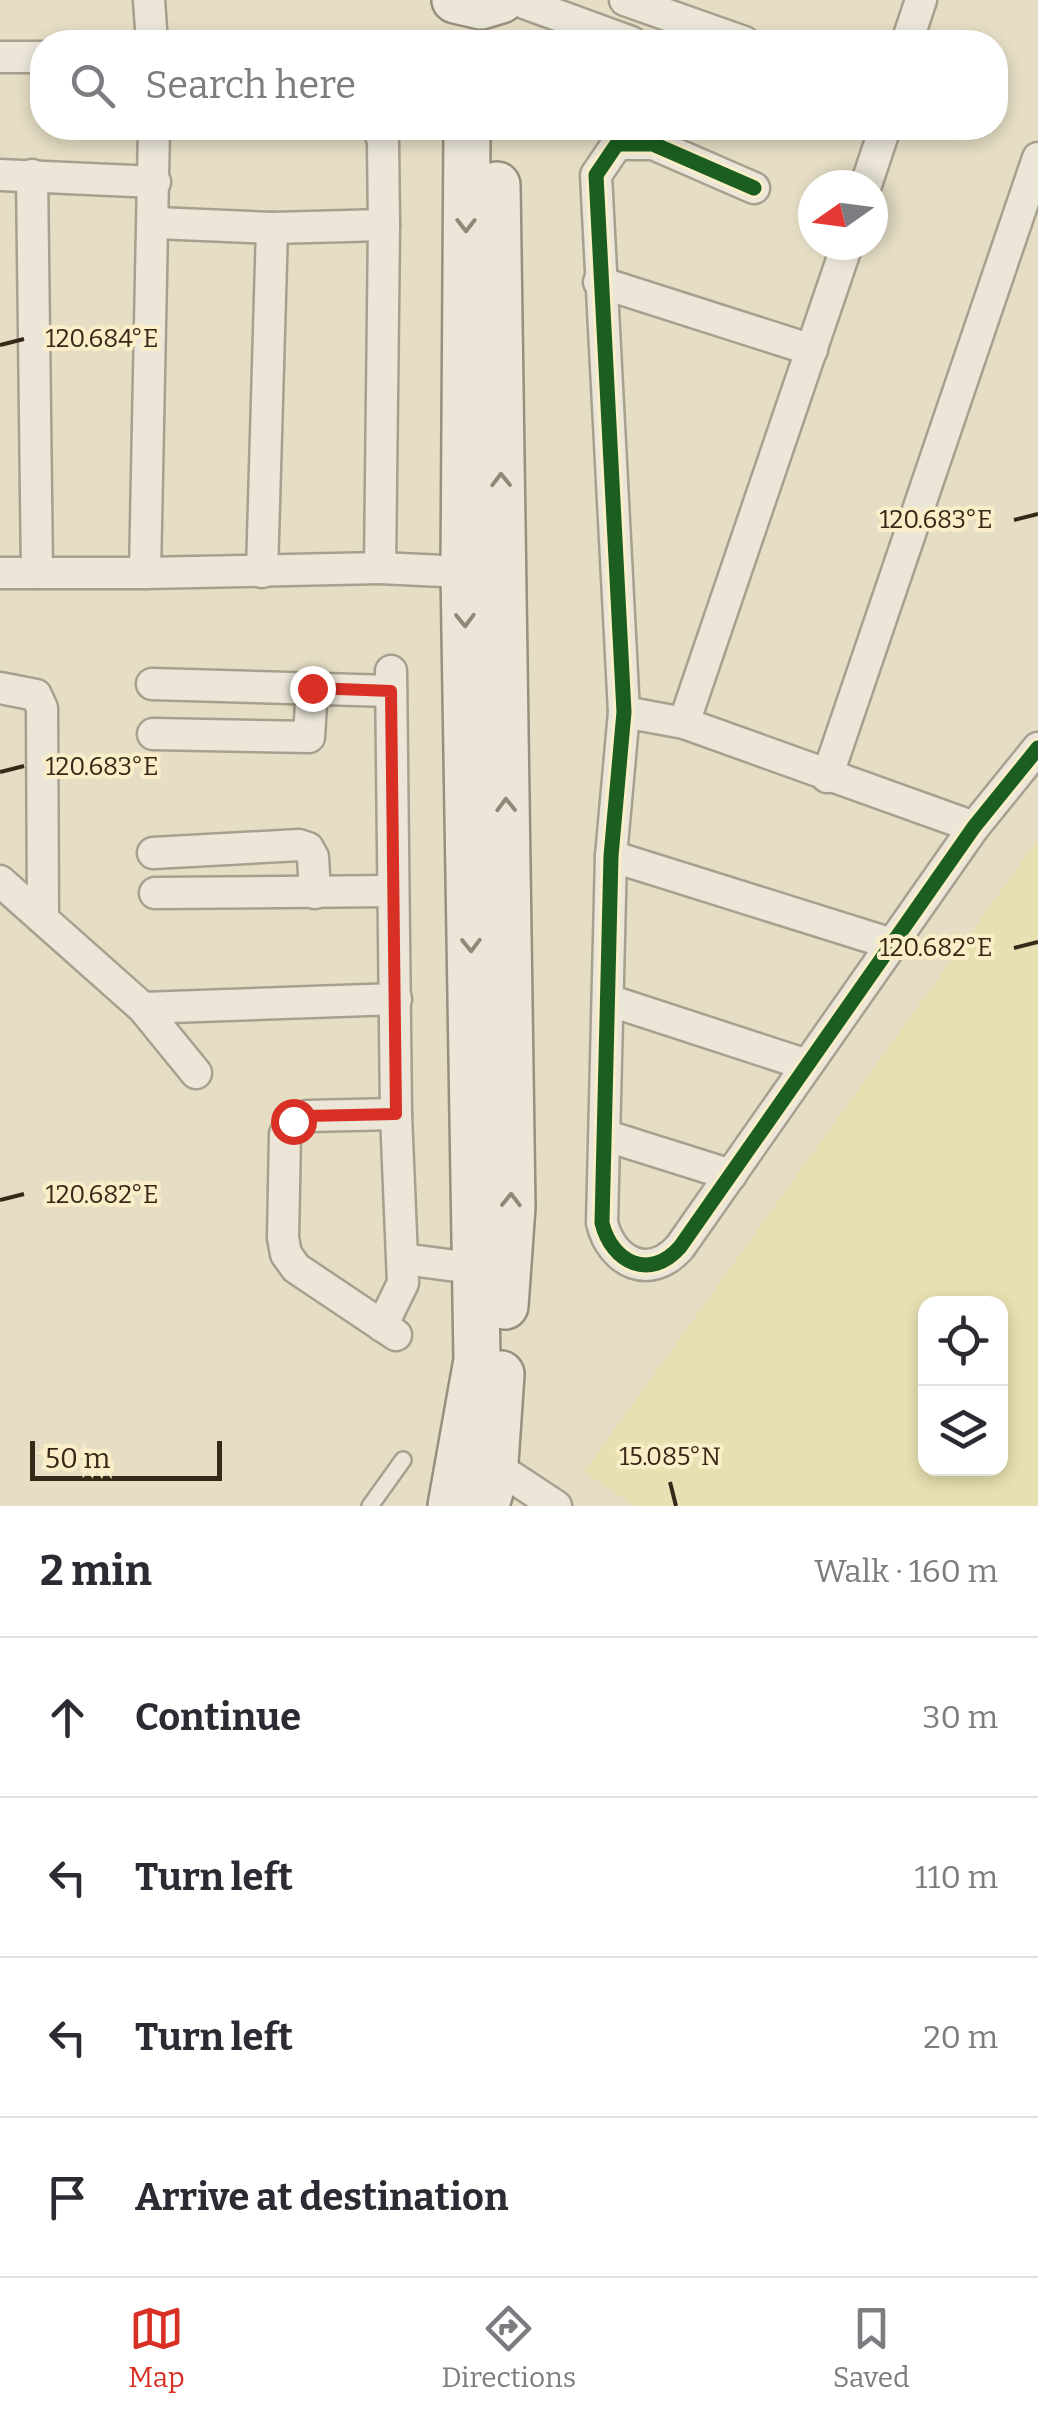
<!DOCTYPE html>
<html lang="en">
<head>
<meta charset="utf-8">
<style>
  :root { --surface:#fff; --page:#f7f7f7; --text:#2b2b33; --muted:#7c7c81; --line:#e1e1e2; --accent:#d93025 }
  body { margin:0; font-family:Bitter,serif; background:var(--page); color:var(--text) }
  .controls { position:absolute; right:30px; bottom:30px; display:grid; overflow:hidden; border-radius:20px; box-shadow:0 5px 15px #0003 }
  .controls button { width:90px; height:90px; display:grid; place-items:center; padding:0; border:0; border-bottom:2px solid var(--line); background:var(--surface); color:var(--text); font:50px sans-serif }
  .compass { position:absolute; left:798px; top:170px; width:90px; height:90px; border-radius:50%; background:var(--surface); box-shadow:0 5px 15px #0003; rotate:256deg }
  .scale { position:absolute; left:30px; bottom:25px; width:192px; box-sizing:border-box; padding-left:10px; border:5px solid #362918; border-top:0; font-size:28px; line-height:35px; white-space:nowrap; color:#362918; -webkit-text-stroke:8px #f9eec8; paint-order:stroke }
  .stop { position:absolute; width:30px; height:30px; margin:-22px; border:8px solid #d93025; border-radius:50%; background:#fff }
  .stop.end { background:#d93025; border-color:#fff; box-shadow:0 2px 10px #0008 }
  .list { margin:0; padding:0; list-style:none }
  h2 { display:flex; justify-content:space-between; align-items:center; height:130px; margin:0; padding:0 40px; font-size:42px }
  h2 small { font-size:32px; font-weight:400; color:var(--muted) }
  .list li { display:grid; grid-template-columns:65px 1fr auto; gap:30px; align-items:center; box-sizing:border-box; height:160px; padding:0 40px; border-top:2px solid var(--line) }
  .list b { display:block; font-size:38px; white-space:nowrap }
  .list em { font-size:32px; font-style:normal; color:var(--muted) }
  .icon { flex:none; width:55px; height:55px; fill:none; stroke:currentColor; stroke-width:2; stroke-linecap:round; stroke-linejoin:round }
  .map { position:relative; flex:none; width:1038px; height:1506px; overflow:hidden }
  .search { position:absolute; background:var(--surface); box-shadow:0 5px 15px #0003; left:30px; right:30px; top:30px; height:110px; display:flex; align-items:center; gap:25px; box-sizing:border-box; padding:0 35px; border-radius:40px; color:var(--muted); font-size:38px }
  .sheet { height:770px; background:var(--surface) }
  nav { display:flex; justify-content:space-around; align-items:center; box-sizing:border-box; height:140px; border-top:2px solid var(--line); background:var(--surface); font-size:28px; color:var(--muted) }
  nav a { display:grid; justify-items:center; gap:5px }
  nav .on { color:var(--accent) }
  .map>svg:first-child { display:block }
</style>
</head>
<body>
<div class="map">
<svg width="1038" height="1506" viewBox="0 0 1038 1506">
  <rect width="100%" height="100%" fill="#e5ddc4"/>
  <path fill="#e7e0b2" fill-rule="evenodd" d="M1038,839V1506H635L584,1472ZM926,1304H1000V1468H926Z"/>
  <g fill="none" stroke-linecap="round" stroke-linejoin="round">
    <g stroke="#a8a08f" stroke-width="20">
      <path id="lane" d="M370,1506L403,1460"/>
    </g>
    <g stroke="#a8a08f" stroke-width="35">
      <g id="street">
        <path d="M149,0L152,42"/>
        <path d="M516,0L631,42"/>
        <path d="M625,0L744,42"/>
        <path d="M907,42L921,0"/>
        <path d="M0,57H42"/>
        <path d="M154,128L145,573L380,568L384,225L383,142L379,128"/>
        <path d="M0,175L155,182"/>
        <path d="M32,175L37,573"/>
        <path d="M866,185L885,128"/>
        <path d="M754,188L653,144H617L596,175L624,712L611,856L602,1223C612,1263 650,1281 680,1247L974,827L1038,748"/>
        <path d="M156,223L272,228L262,572"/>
        <path d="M272,228L384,225"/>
        <path d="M599,282L812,350"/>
        <path d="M380,568L464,572"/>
        <path d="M0,573H145"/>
        <path d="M152,684L391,691"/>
        <path d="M0,688L36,695L42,708L43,918"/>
        <path d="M624,712L684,723L974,827"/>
        <path d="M684,723L847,245"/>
        <path d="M153,734L309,737L312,687"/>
        <path d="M827,777L1038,158"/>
        <path d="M153,853L299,845L308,848L313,857L315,893"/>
        <path d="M611,856L892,944"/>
        <path d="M0,881L143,1008L196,1073"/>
        <path d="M155,893L392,891"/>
        <path d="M608,1000L807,1065"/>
        <path d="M143,1008L396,999"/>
        <path d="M396,1114L307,1116L293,1121L285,1134L283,1238L286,1254L296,1268L396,1335"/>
        <path d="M607,1136L731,1175"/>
        <path d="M403,1259L494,1271"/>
        <path d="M382,1326L403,1283L396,1114L391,671"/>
        <path d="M478,1482L512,1477L556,1506"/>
      </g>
    </g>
    <g stroke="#98907f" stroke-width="50">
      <g id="secondary">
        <path d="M455,0L481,6L501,0"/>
        <path d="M497,185L512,1207L505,1306"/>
        <path d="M451,1506L477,1360L464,572L467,128"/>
        <path d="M486,1506L494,1477L501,1374"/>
      </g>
    </g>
    <use href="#lane" stroke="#ebe6d8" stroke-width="15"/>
    <use href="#street" stroke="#ebe6d8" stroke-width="30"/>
    <use href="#secondary" stroke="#ebe6d8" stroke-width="45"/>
    <g stroke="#f9eec8" stroke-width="21">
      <path id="cycleway" d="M754,188L653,144H617L596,175L624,712L611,856L602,1223C612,1263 650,1281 680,1247L974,827L1038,748"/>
    </g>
    <use href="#cycleway" stroke="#1b5e20" stroke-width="15"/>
  </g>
  <defs><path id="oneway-chevron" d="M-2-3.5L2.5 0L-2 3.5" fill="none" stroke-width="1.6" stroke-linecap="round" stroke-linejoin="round" transform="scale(2.5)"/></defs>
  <g stroke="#908878">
    <use href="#oneway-chevron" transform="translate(466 225) rotate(90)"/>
    <use href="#oneway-chevron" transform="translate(501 480) rotate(-91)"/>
    <use href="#oneway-chevron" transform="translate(465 620) rotate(89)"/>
    <use href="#oneway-chevron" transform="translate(506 805) rotate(-91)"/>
    <use href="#oneway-chevron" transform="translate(471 945) rotate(89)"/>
    <use href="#oneway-chevron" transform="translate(511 1200) rotate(-89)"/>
  </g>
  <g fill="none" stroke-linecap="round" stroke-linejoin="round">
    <path stroke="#d93025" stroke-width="12" d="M293,1121L306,1116L396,1114L391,691L312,688"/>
  </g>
  <path fill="none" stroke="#362918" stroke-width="4" d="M0,345L24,339M1014,520L1038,514M0,772L24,766M1014,948L1038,942M0,1200L24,1194M670,1482L676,1506"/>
  <g font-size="25" text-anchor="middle" fill="#362918" stroke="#f9eec8" stroke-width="8" stroke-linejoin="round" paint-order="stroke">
    <text x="102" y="347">120.684°E</text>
    <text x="936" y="528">120.683°E</text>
    <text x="102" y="775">120.683°E</text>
    <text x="936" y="956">120.682°E</text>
    <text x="102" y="1203">120.682°E</text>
    <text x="670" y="1465">15.085°N</text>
  </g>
</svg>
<div class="controls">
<button><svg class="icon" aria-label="locate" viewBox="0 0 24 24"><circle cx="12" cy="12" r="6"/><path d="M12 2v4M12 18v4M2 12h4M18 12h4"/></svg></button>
<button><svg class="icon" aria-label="layers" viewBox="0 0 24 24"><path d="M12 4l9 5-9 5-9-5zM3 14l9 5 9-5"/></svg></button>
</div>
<svg class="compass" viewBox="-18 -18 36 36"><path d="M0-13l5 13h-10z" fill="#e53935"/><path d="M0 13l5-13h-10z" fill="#7c7c81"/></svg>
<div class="scale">50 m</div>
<div class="stop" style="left:293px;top:1121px"></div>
<div class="stop end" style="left:312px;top:688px"></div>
<div class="search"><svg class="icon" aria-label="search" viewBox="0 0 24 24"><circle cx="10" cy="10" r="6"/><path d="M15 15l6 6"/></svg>Search here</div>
</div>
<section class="sheet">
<h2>2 min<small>Walk · 160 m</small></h2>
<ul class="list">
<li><svg class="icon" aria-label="ahead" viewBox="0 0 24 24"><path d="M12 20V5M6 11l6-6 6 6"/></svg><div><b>Continue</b></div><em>30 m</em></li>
<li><svg class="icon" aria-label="left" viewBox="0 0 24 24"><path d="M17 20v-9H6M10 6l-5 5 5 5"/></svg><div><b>Turn left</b></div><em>110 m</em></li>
<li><svg class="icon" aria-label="left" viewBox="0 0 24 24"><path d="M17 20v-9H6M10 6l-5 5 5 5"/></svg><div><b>Turn left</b></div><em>20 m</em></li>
<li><svg class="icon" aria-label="arrive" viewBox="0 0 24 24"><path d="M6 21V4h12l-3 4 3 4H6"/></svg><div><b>Arrive at destination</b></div></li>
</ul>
</section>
<nav>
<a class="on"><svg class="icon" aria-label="map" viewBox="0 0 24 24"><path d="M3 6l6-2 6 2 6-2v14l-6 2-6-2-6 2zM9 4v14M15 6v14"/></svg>Map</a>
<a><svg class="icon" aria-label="directions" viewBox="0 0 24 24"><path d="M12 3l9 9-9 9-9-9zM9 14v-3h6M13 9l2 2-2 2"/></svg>Directions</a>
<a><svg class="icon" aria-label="saved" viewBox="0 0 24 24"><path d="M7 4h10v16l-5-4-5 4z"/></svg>Saved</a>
</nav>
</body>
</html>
